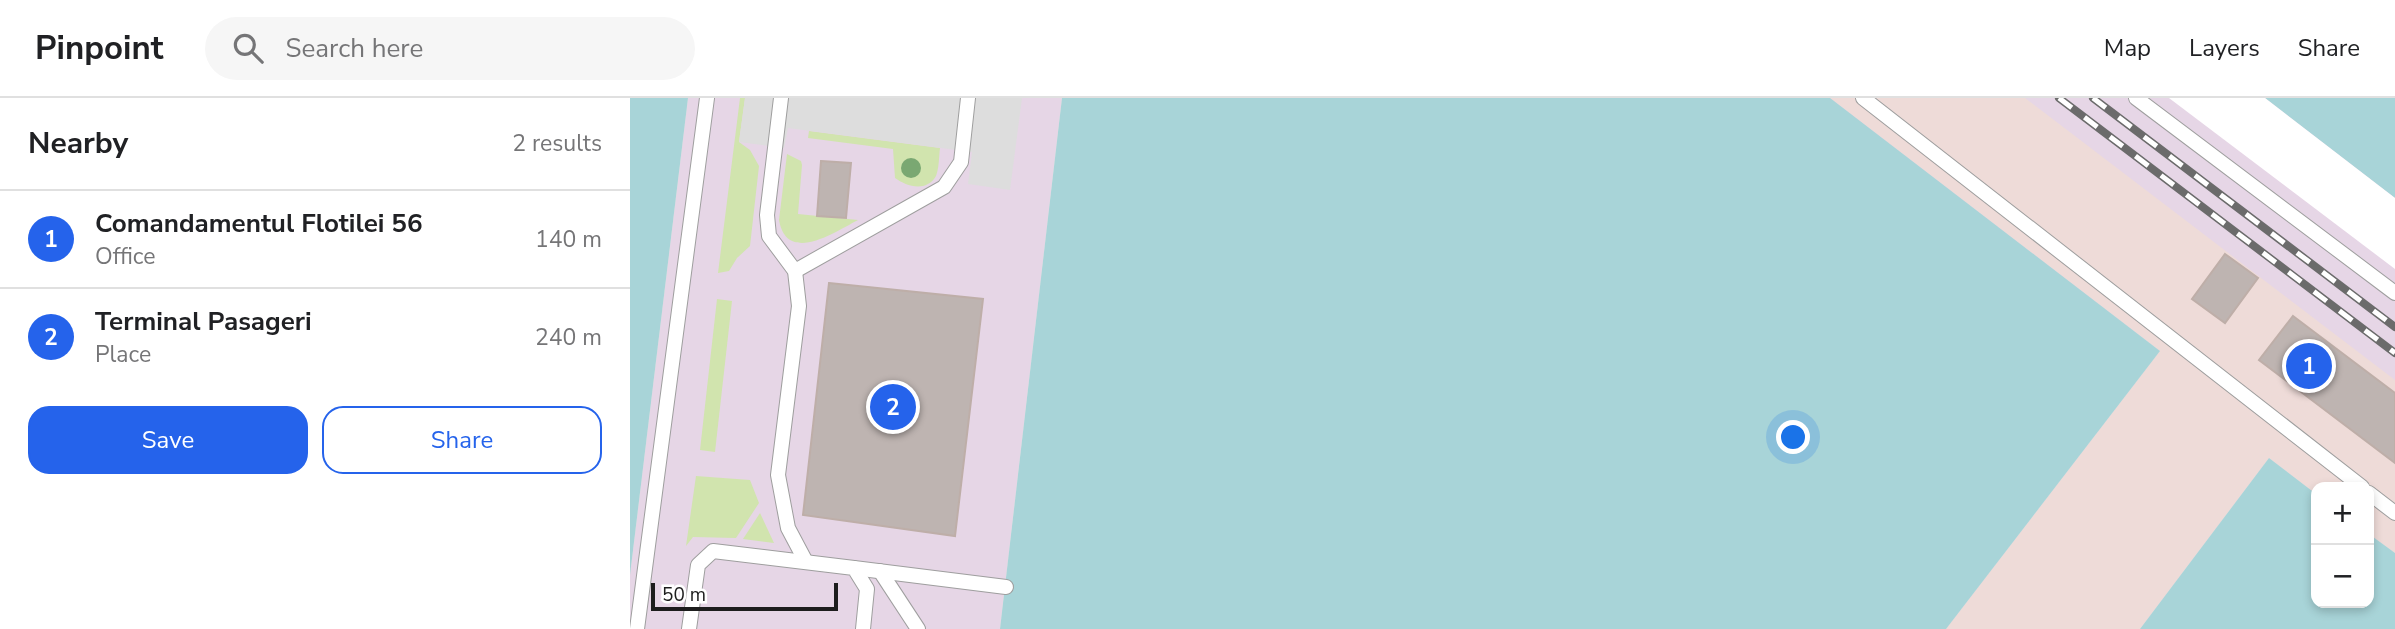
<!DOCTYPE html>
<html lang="en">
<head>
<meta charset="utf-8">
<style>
  :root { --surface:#fff; --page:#f6f6f6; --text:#202124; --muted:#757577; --line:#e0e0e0; --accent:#2563eb }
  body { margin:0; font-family:"Nunito Sans",sans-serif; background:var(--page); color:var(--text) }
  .controls { position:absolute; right:21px; bottom:21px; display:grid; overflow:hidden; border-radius:14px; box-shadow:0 4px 10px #0003 }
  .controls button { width:63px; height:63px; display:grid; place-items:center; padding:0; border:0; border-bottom:2px solid var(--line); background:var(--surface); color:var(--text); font:35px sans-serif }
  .scale { position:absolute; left:21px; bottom:18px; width:187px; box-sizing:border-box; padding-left:7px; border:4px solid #1d1d1d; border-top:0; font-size:19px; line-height:24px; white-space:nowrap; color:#1d1d1d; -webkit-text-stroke:5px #fff; paint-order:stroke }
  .you { position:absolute; left:1164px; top:340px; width:24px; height:24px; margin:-18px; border:5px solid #fff; border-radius:50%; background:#1a73e8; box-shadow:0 0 0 10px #1a73e833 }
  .badge { display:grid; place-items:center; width:46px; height:46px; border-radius:50%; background:var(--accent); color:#fff; font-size:23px; font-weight:700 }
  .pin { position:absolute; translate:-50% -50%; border:4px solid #fff; box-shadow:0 2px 7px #0006 }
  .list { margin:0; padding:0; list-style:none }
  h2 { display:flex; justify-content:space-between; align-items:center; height:91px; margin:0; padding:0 28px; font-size:30px }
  h2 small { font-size:23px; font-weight:400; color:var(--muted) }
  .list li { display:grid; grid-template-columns:46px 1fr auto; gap:21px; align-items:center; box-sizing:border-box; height:98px; padding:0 28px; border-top:2px solid var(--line) }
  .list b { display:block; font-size:26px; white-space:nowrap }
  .list p { margin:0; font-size:23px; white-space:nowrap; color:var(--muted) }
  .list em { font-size:23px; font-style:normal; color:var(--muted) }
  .actions { display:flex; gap:14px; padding:21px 28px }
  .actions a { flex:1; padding:16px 0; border:2px solid var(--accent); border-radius:21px; text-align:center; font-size:24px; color:var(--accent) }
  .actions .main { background:var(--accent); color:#fff }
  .icon { flex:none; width:38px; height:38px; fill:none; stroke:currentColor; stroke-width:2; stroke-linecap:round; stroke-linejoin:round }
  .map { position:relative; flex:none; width:1765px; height:531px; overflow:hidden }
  header { display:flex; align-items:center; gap:42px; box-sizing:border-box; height:98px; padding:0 35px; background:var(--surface); border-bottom:2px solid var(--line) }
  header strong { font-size:33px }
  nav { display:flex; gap:38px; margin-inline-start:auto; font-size:24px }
  .search { width:490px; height:63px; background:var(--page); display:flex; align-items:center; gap:18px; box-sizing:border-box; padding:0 24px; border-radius:38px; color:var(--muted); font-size:26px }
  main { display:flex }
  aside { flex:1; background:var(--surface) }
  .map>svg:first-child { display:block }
</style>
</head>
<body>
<header>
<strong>Pinpoint</strong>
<div class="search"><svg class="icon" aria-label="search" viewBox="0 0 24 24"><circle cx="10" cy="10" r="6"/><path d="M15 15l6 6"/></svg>Search here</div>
<nav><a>Map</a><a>Layers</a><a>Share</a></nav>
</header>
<main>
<aside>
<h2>Nearby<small>2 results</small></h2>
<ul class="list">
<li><span class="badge">1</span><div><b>Comandamentul Flotilei 56</b><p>Office</p></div><em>140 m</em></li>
<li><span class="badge">2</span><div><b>Terminal Pasageri</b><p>Place</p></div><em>240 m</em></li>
</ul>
<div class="actions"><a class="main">Save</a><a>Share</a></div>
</aside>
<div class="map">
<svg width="1765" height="531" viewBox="0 0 1765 531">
  <rect width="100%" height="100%" fill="#eee9e4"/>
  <g fill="#e6d6e6">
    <path d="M58,0H432L370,531H0V477Z"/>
    <path d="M1195,0H1651L1765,86V455L1739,436V389H1686V396L1639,360L1510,531H1316L1530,253Z"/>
  </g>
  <path fill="#eedbd8" d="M1200,0H1395L1765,282V455L1739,436V389H1686V396L1639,360L1510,531H1316L1530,253Z"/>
  <g fill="#d1e4ae">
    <path d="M110,0H115L109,44L120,52L129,68L120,148L107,160L99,173L88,175Z"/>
    <path d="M179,33L310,50C309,58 309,71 306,78C296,95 276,88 265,80L263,51L178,40Z"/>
    <path d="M157,56L171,63L172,67L168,116L228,122C205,134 157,167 149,122Z"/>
    <path d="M87,201L102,203L85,354L70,352Z"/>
    <path d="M66,378L120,382L129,405L106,440L63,439L56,448Z"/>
    <path d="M130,415L144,445L113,441Z"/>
  </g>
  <path fill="#ddd" d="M115,0H392L380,92L338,86L342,54L158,30L154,50L109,44Z"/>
  <g fill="#a8d4d8">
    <path d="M0,0H58L0,477Z"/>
    <path d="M432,0H1200L1530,253L1316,531H370Z"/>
    <path d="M1635,0H1765V100Z"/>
    <path d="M1639,360L1686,396V505H1739V436L1765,455V531H1510Z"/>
  </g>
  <path fill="#fff" d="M1539,0H1635L1765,100V171Z"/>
  <g fill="#beb4b1" stroke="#beaea8" stroke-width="2">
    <path d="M191,63L221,65L216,120L187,118Z"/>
    <path d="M1595,156L1628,180L1595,225L1562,201Z"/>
    <path d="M199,185L353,201L325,438L173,417Z"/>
    <path d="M1663,218L1765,295V365L1629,262Z"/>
  </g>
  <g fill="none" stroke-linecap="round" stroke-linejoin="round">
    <g stroke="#9e9e9e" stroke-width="16">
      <g id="service">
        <path d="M151,0L137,117L139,138L165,173L169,208L148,377L158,430L176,464"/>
        <path d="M1233,0L1732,389"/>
        <path d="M1506,0L1765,195"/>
        <path d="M165,173L314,89L331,64L338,0"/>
        <path d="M1739,395L1765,415"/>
        <path d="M224,470L376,489"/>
        <path d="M250,473L288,531"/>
        <path d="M7,531L77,0"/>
        <path d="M59,531L68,467L83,453L224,470L237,491L233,531"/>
      </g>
    </g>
    <use href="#service" stroke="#fff" stroke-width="14"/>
    <g stroke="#6b6b6b" stroke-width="8">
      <g id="rail">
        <path d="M1429,0L1765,255"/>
        <path d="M1463,0L1765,229"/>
      </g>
    </g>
    <use href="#rail" stroke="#fff" stroke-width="5" stroke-dasharray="16" stroke-linecap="butt"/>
  </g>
  <circle fill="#7aa872" cx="281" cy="70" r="10"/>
</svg>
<div class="controls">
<button>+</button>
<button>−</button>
</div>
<div class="scale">50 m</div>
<div class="you"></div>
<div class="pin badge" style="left:1679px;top:268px">1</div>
<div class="pin badge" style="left:263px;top:309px">2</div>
</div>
</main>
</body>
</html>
